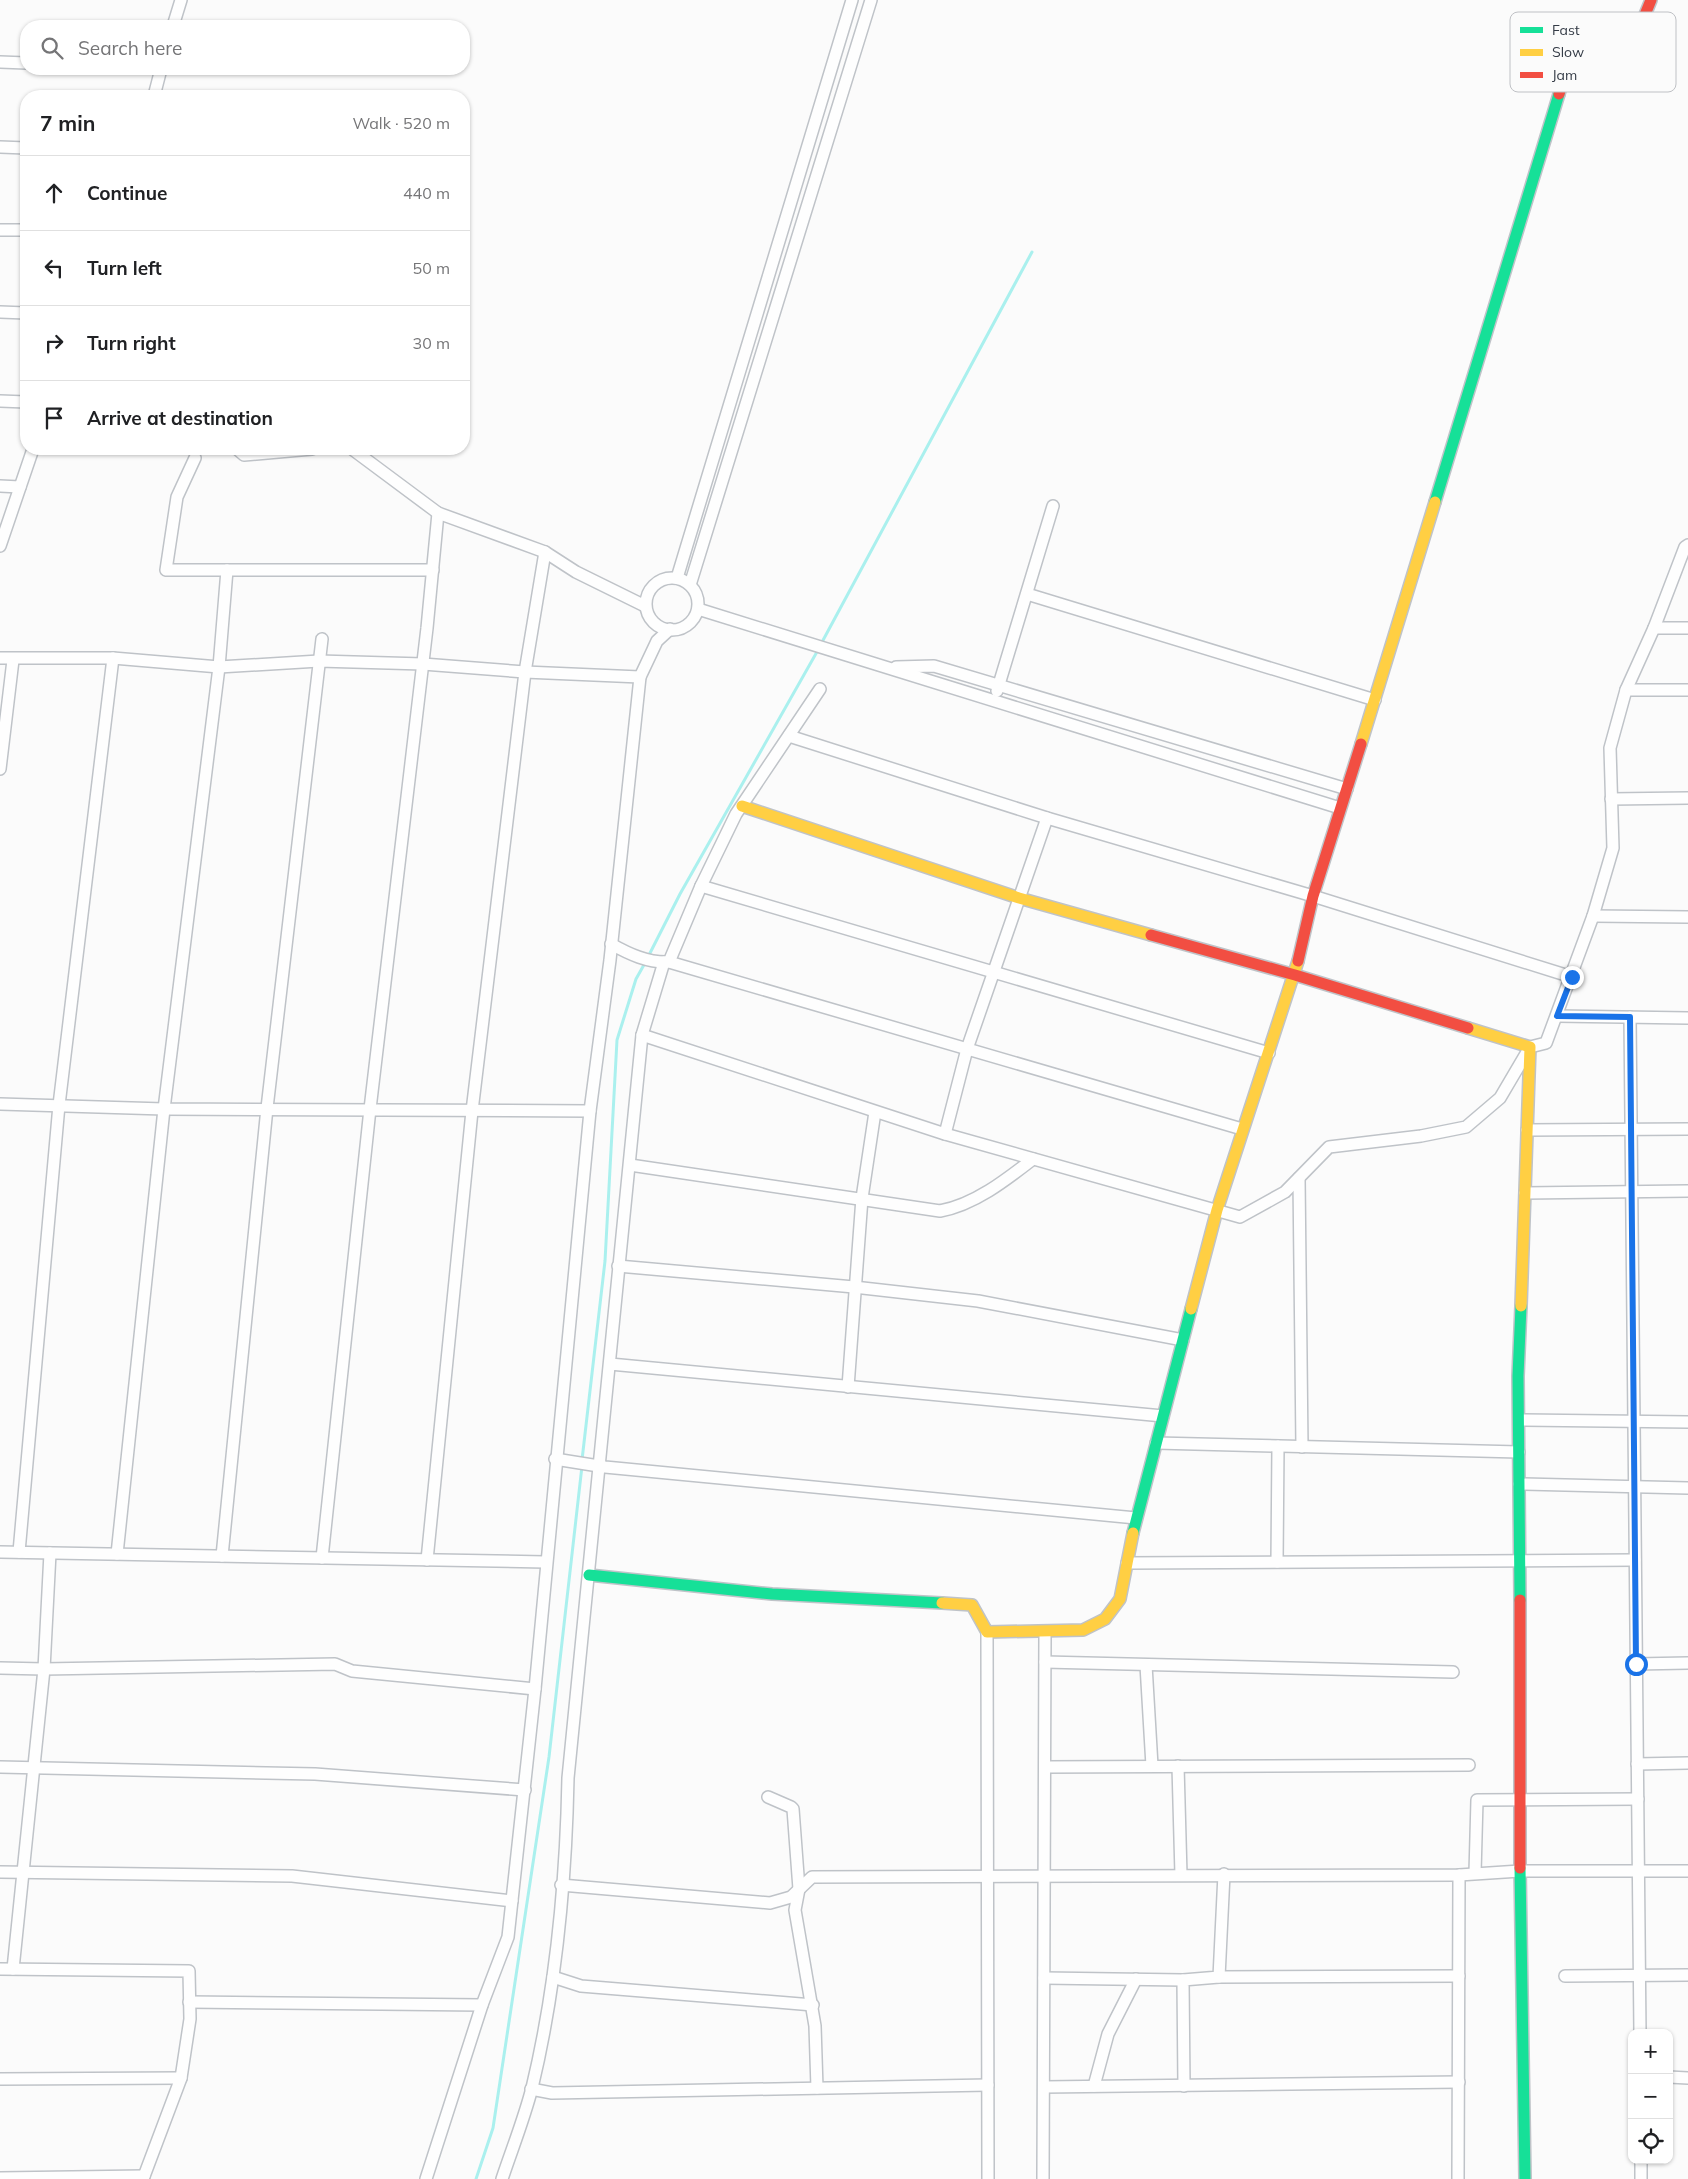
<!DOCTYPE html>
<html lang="en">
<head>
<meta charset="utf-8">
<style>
  :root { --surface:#fff; --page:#f6f6f6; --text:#202124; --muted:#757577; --line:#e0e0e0 }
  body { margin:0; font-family:Mulish,sans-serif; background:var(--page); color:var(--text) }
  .controls { position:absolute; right:15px; bottom:15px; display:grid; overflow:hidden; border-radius:10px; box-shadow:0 1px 4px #0004 }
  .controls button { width:45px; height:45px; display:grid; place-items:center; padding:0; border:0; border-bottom:1px solid var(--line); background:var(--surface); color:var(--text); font:25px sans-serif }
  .stop { position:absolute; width:15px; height:15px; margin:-11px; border:4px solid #1a73e8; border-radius:50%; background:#fff }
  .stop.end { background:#1a73e8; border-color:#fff; box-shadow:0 1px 5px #0008 }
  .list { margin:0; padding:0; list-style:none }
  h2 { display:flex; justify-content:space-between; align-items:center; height:65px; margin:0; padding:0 20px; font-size:21px }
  h2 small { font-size:16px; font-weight:400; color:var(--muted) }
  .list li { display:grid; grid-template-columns:32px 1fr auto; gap:15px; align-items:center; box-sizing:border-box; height:75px; padding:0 20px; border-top:1px solid var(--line) }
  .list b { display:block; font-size:19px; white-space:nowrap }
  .list em { font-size:16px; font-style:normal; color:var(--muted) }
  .icon { flex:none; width:28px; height:28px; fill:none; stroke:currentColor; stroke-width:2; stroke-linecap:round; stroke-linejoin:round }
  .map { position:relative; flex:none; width:1688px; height:2179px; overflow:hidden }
  .search { position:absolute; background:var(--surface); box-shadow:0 1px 4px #0004; left:20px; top:20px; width:450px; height:55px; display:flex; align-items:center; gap:12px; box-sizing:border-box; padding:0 18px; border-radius:20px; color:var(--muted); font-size:19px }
  .panel { position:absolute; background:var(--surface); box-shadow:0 1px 4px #0004; left:20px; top:90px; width:450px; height:365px; border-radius:20px }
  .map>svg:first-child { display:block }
</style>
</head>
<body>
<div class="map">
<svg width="1688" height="2179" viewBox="0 0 1688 2179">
  <rect width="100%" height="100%" fill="#fbfbfb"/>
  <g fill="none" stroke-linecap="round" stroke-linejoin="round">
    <g stroke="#aaf0ee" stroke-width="3">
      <path d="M821,644L1032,252"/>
      <path d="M648,957L680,894L818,650"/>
      <path d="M582,1460L605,1261L617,1040L636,979L645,963"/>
      <path d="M476,2179L493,2128L549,1757L582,1466"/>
    </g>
    <g stroke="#bfc3c8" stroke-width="14">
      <g id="street">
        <path d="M173,26L181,0"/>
        <path d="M0,62L26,63"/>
        <path d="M154,96L161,69"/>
        <path d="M0,147L26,148"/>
        <path d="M0,230H26"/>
        <path d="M0,312L26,313"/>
        <path d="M0,401L26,402"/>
        <path d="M237,449L244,455L312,449"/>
        <path d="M352,449L438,513L545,552L576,572L645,606"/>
        <path d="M195,458L177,497L166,570H433"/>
        <path d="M0,486L20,487"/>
        <path d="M0,546L33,449"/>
        <circle cx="672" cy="604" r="26"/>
        <path d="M677,578L852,0"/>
        <path d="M690,585L871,0"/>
        <path d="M1027,594L1375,700"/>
        <path d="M698,609L1340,808"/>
        <path d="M1654,628H1688"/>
        <path d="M0,658H113L219,667L319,661L423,664L525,672L640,677"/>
        <path d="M896,667L934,666L1347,789"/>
        <path d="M1626,690H1688"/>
        <path d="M997,691L1053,506"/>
        <path d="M789,736L1047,818L1313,896L1572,977"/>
        <path d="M0,769L13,660"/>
        <path d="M1611,799L1688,798"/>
        <path d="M701,886L1269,1053"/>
        <path d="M1593,916L1688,917"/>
        <path d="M611,944C629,954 648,963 669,962L1242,1129"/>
        <path d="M669,962L701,886L736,814L820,689"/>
        <path d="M1557,1016L1688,1018"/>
        <path d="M1630,1017L1640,2033"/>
        <path d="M642,1035L945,1134L1240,1217L1285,1192L1329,1147L1421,1136L1466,1127L1500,1098L1530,1047L1546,1043L1593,916L1613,848L1610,748L1626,690L1654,628L1685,547L1688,545"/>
        <path d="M0,1104L164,1109L590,1111"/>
        <path d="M1527,1130L1688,1129"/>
        <path d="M945,1134L967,1049L1047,818"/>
        <path d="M630,1165L940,1211C974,1205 1006,1180 1033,1159"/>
        <path d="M1299,1178L1302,1447"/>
        <path d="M1525,1193L1688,1191"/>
        <path d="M618,1266L854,1287L978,1301L1183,1340"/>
        <path d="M610,1364L1163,1416"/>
        <path d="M848,1387L862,1198L875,1112"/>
        <path d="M1519,1420L1688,1422"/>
        <path d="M1156,1443L1519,1452"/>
        <path d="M555,1459L605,1467L1136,1518"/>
        <path d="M1519,1484L1688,1488"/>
        <path d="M0,1552L545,1562"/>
        <path d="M19,1552L59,1105L113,658"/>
        <path d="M117,1554L164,1109L219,667L227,570"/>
        <path d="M222,1556L267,1108L322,639"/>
        <path d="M322,1558L370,1109L427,628L438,513"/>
        <path d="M427,1560L472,1111L525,672L545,552"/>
        <path d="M1277,1562L1278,1446"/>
        <path d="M1127,1563L1635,1560"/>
        <path d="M987,1632L988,2179"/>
        <path d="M1045,1662L1453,1672"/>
        <path d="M1636,1664L1688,1663"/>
        <path d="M1146,1665L1152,1766"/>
        <path d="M0,1668L44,1669L335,1664L352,1671L535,1689"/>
        <path d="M1637,1764L1688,1763"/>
        <path d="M1178,1766L1181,1875"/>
        <path d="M0,1767L315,1774L525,1790"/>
        <path d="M1045,1767L1469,1765"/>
        <path d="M768,1797L791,1807L793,1809L799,1889L795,1910L815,2026L817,2088"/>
        <path d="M0,1872L292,1876L512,1901"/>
        <path d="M1475,1873L1477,1800L1638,1799"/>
        <path d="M561,1885L770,1903L791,1897L812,1877L1459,1875L1520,1871H1688"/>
        <path d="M0,1969L189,1971L190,2019L181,2078L143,2179"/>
        <path d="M13,1969L44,1669L50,1553"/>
        <path d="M1565,1976L1688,1975"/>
        <path d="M553,1977L581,1986L813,2005"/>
        <path d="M1219,1977L1459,1976"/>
        <path d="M1044,1978L1183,1980"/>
        <path d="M189,2002L482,2005"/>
        <path d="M1669,2077L1688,2078"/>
        <path d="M0,2079L181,2078"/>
        <path d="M1094,2086L1108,2034L1136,1979"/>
        <path d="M1184,2086L1183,1980L1219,1977L1224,1874"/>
        <path d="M1044,2087L1459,2082"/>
        <path d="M531,2089L552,2093L988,2085"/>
        <path d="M1641,2160V2179"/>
        <path d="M0,2178L144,2176"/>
        <path d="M426,2179L482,2005L508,1937L535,1689L590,1111L610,960L640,677L657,641L670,629"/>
        <path d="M502,2179C512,2149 524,2119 532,2088C556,1988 566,1881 568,1778L642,1035L664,962"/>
        <path d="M1043,2179L1045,1632"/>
        <path d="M1458,2179L1459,1875"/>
      </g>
    </g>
    <g stroke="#bfc3c8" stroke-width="14">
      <g id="fast">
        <path d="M1435,502L1559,94"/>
        <path d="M1133,1533L1191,1309"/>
        <path d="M589,1575L772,1594L942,1603"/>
        <path d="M1520,1600L1518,1376L1521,1306"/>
        <path d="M1520,1868L1525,2179"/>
      </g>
    </g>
    <g stroke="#bfc3c8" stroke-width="14">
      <g id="slow">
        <path d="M1361,744L1435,502"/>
        <path d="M742,806L1019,898L1151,935"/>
        <path d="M1468,1028L1530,1047L1521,1306"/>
        <path d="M1191,1309L1217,1210L1298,961"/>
        <path d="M942,1603L972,1605L987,1632L1083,1630L1105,1619L1120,1599L1133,1533"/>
      </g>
    </g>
    <g stroke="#bfc3c8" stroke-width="14">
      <g id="jam">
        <path d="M1559,94L1581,22L1640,27L1651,0"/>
        <path d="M1151,935L1295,975L1468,1028"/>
        <path d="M1298,961L1313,896L1361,744"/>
        <path d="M1520,1868V1600"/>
      </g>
    </g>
    <use href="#street" stroke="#fefefe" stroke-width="11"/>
    <use href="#fast" stroke="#16e098" stroke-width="11"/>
    <use href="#slow" stroke="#ffcf43" stroke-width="11"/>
    <use href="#jam" stroke="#f24e42" stroke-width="11"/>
  </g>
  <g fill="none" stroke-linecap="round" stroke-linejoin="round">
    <path stroke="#1a73e8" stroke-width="6" d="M1572,977L1557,1016L1630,1017L1636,1664"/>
  </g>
  <rect x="1510" y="12" width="166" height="80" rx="8" fill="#fbfbfb" stroke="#bfc1c5" stroke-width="1"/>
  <rect x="1520" y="27" width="23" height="6" fill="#16e098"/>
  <rect x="1520" y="49" width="23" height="7" fill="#ffcf43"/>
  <rect x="1520" y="72" width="23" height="6" fill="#f24e42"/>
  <g font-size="14" fill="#343b46">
    <text x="1552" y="35">Fast</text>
    <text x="1552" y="57">Slow</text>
    <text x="1552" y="80">Jam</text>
  </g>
</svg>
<div class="controls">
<button>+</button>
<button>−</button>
<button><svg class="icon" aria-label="locate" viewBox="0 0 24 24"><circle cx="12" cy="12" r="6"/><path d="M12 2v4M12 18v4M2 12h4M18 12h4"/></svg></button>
</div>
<div class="stop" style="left:1636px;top:1664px"></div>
<div class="stop end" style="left:1572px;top:977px"></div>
<div class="search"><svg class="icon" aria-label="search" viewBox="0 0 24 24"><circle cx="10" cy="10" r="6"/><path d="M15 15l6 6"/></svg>Search here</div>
<section class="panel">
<h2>7 min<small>Walk · 520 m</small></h2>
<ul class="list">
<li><svg class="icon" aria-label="ahead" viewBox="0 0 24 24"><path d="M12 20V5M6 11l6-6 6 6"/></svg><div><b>Continue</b></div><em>440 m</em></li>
<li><svg class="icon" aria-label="left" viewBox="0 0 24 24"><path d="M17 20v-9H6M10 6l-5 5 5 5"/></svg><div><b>Turn left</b></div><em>50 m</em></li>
<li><svg class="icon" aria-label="right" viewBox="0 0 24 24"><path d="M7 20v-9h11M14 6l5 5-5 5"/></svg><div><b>Turn right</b></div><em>30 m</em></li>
<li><svg class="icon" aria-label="arrive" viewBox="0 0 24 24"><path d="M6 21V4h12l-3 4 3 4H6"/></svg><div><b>Arrive at destination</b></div></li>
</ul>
</section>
</div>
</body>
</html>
